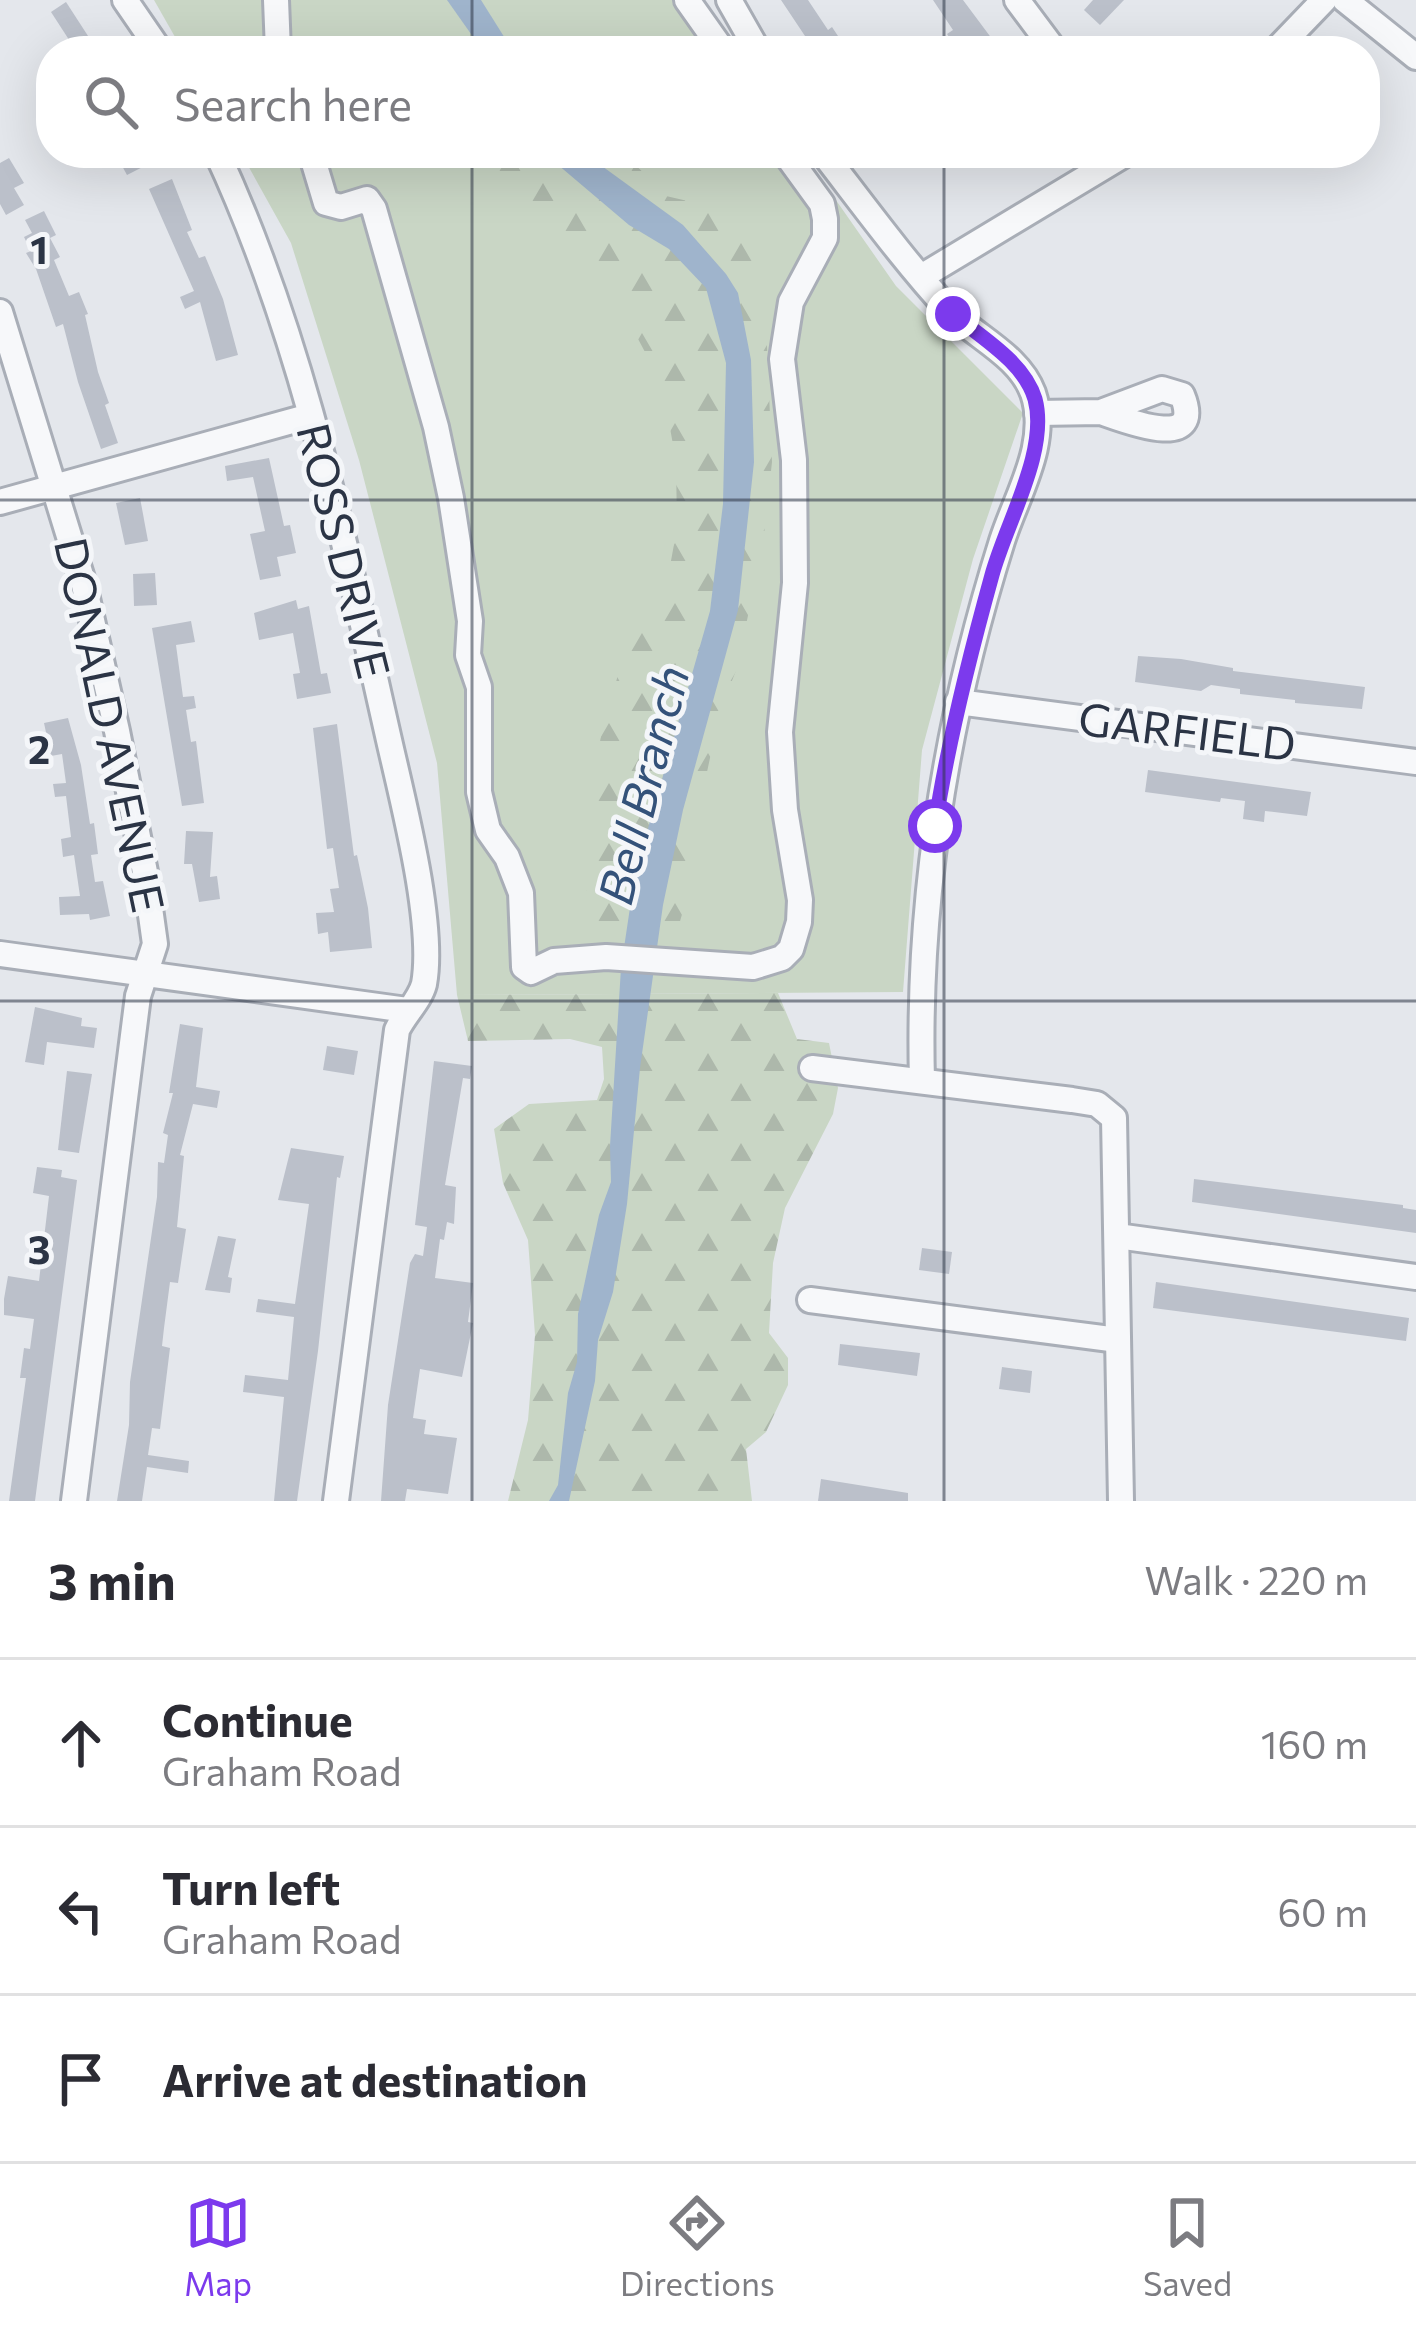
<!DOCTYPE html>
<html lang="en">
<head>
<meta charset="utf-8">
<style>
  :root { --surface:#fff; --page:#f2f2f3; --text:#2b2b33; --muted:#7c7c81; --line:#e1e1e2; --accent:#7c3aed }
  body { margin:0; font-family:Commissioner,sans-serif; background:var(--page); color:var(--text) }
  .stop { position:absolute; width:36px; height:36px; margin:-27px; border:9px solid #7c3aed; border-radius:50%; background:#fff }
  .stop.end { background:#7c3aed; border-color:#fff; box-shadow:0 3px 12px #0008 }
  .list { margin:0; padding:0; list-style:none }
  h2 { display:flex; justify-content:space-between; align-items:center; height:156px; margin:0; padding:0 48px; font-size:51px }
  h2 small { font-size:39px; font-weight:400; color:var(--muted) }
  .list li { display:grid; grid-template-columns:78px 1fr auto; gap:36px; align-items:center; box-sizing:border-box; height:168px; padding:0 48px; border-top:3px solid var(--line) }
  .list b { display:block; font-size:45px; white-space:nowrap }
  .list p { margin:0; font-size:39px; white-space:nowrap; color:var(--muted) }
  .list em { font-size:39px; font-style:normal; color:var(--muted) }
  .icon { flex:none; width:66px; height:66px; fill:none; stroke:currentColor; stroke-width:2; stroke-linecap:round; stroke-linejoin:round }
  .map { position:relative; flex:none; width:1416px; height:1501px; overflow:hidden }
  .search { position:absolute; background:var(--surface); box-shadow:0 12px 48px #0002; left:36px; right:36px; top:36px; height:132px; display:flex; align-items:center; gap:30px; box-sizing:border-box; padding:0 42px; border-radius:48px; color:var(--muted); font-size:45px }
  .sheet { height:660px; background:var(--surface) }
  nav { display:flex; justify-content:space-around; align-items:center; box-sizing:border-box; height:168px; border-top:3px solid var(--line); background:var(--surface); font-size:33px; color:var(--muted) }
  nav a { display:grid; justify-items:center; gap:6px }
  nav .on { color:var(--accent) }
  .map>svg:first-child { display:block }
</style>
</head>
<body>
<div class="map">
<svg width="1416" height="1501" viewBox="0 0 1416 1501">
  <defs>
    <pattern id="forest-firs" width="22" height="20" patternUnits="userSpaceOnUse" patternTransform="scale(3)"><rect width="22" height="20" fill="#c9d6c5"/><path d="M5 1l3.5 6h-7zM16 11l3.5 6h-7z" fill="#adb8ab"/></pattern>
  </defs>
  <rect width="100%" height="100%" fill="#e4e7ec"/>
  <g fill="#c9d6c5">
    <path d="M154,0H700L732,51H183Z"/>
    <path d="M241,153H803L896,286L1023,413L973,559L922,750L903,992L457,995L437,763L359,460L291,243Z"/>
  </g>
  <g fill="url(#forest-firs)">
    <path d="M499,153H624L666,196L705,205L749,248L765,300L772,462L763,544L737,668L720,711L697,819L687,897L670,956L585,938L590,793L603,726L626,648L664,599L677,528L676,461L662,384L595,258L529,213L491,164Z"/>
    <path d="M778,993L797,1039L829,1043L838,1088L833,1114L785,1208L773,1263L769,1333L788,1358V1385L766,1432L746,1449L752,1501H508L528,1420L535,1335L528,1240L503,1183L494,1129L529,1104L597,1100L604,1079L602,1047L570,1039L468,1041L457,995Z"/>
  </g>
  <g fill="#9fb4cc">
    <path d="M447,0H481L513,51H483Z"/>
    <path d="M544,153H584L683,225L726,274L738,293L751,360L754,462L738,610L683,810L663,905L640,1068L627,1204L613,1292L598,1340L595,1381L569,1501H549L558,1485L568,1393L577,1362L578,1314L599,1215L611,1182L610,1146L621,968L635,874L710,611L723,504L726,363L706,288L669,249L629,225Z"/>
  </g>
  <g fill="#bbc0ca">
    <path d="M781,0H808L828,30L832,27L842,42L828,51H815Z"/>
    <path d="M933,0H963L1001,51H971L965,44L958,50L947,34L953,30Z"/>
    <path d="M1093,0H1124L1100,25L1084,10Z"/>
    <path d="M66,2L90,39L75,49L51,12Z"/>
    <path d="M115,153H170L127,175Z"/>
    <path d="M9,158L24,183L14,188L24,205L6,215L0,204V163Z"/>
    <path d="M172,179L192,230L187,232L199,258L205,256L223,299L238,355L216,361L200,302L185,309L180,297L194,291L149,189Z"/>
    <path d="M44,211L56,235L50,238L60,257L54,260L69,296L79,292L88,314L85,315L98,372L109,403L105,405L118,443L101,449L78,382L63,324L56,327L36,269L26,253L31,251L24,237L32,233L25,220Z"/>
    <path d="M269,458L284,526L290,525L296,553L277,557L281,576L260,580L250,534L265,531L253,477L227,481L225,466Z"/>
    <path d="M140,498L148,541L125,545L116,503Z"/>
    <path d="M155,573L157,605L134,606L133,574Z"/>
    <path d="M296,600L298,609L309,606L321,674L327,673L331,693L297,699L293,674L300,673L293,633L259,640L254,613Z"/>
    <path d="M191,621L195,642L176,645L183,697L194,696L196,708L186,710L191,742L196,741L204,803L182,806L152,628Z"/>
    <path d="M1138,656L1181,659L1233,668V671L1365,687L1362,709L1295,703V700L1240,694V689L1211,685L1201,691L1135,682Z"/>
    <path d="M68,718L81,765L90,824L94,823L98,854L91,855L95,882L103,881L110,916L90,920L89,914L60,915L59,897L80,896L74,855L63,857L61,839L71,837L66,796L55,797L53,784L66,783L62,754L51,756L44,723Z"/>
    <path d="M337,724L354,856L357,855L368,908L372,948L330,952L328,932L318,934L316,913L334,912L330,889L339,888L333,848L327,849L313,728Z"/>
    <path d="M1148,770L1311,792L1307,816L1265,811L1264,822L1243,819L1245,801L1221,798L1220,802L1145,792Z"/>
    <path d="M186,831L213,832L210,877L217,876L220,899L199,902L192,864H184Z"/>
    <path d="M35,1007L82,1018L81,1026L97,1028L94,1048L47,1042L44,1065L25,1062Z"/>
    <path d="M180,1024L203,1028L196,1087L220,1091L217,1108L193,1104L180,1155L184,1156L177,1227L186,1229L178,1283L170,1282L164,1328L162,1346L170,1348L160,1429L152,1428L148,1455L189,1461L188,1473L147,1467L142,1501H117L129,1425L130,1382L157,1197L158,1162L164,1163L168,1135L163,1133L173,1093H169Z"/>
    <path d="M327,1046L358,1051L354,1075L323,1070Z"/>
    <path d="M434,1061L472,1066L470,1079L463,1078L445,1185L456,1187L454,1224L447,1222L444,1240L440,1239L435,1278L473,1283L468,1322L473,1323L462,1377L420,1369L413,1418L426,1420L424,1434L457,1438L448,1494L407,1489L405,1501H381L388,1405L410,1263L415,1254L423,1256L427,1227L415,1225Z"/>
    <path d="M67,1071L92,1074L79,1153L58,1150Z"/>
    <path d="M291,1148L344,1156L340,1178L337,1177L318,1351L297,1501H274L284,1397L243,1392L245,1375L288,1380L294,1317L256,1312L258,1299L295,1304L309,1204L278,1200Z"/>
    <path d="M37,1167L62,1170L61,1177L77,1180L35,1501H9L26,1378H20L24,1348L30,1349L34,1319L4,1315V1299L8,1276L39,1281L49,1196L33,1193Z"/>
    <path d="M1194,1179L1403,1205V1208L1416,1210V1233L1192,1202Z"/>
    <path d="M218,1236L236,1239L228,1277L232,1278L230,1293L205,1290Z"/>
    <path d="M922,1248L952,1252L949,1274L919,1270Z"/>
    <path d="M1156,1282L1409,1318L1406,1341L1153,1308Z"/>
    <path d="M840,1344L920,1353L917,1376L838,1365Z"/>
    <path d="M1002,1367L1032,1371L1030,1393L999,1389Z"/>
    <path d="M821,1479L908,1493V1501H818Z"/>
  </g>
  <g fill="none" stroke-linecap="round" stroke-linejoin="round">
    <g stroke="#a9aeb7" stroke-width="30">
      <g id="minor">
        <path d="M125,0L160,51"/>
        <path d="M276,0L278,51"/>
        <path d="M687,0L723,51"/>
        <path d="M729,0L758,51"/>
        <path d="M1017,0L1055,51"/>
        <path d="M1345,0L1416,57"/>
        <path d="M1275,51L1324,0"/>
        <path d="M217,153C303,338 344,542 389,740C403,802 435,924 424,984C420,1000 404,1015 397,1030L336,1501"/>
        <path d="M311,153L326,203L341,207L367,199L374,209L436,427L451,498L470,621L468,655L479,687V792L488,830L507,857L521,893L524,967L531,972L554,961L606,957L753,967L782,958L791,949L799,922L800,900L785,810L780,732L795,583L794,460L782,359L791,302L825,238V219L822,204L785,153"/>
        <path d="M823,153C864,206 904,261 949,310C975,337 1019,355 1033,393C1050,443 1017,494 1002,541C947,716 917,898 922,1081"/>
        <path d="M921,277L1127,153"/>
        <path d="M0,312L84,585L117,731L145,872L155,944L138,996L74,1501"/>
        <path d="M1037,413L1101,412L1162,389L1182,395C1206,453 1124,420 1101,412"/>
        <path d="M0,502L310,416"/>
        <path d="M958,702L1416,762"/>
        <path d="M0,954L407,1010"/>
        <path d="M812,1068L1072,1100L1097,1104L1114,1118L1121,1501"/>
        <path d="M1117,1236L1416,1277"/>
        <path d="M810,1300L1118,1340"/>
      </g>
    </g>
    <use href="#minor" stroke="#f7f8fa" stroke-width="24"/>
  </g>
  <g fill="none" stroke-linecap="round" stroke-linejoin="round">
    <path stroke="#7c3aed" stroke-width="15" d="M935,826C948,741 969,658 992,575C1006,523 1049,451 1035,399C1024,362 982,338 953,314"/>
  </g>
  <path fill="none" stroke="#2b3445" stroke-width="3" stroke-opacity="0.55" d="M472,0V51M944,0V51M472,153V1501M944,153V1501M0,500H1416M0,1001H1416"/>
  <g text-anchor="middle" stroke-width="10" stroke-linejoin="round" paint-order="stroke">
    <g font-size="45" fill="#2b3445" stroke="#f4f6f9">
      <text transform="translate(343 551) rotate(76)" y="16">ROSS DRIVE</text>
      <text transform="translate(109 725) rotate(78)" y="16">DONALD AVENUE</text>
      <text transform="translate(1187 732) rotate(7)" y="16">GARFIELD</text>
    </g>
    <g font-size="48" font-style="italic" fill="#34527a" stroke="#f4f6f9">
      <text transform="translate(644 785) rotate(-76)" y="17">Bell Branch</text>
    </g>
  </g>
  <g font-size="39" text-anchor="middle" font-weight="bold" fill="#2b3445" stroke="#f4f6f9" stroke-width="10" stroke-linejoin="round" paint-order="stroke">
    <text x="39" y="264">1</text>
    <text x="39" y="764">2</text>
    <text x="39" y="1264">3</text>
  </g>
</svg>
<div class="stop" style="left:935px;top:826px"></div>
<div class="stop end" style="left:953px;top:314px"></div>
<div class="search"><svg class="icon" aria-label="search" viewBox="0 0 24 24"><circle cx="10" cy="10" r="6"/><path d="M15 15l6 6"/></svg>Search here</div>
</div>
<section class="sheet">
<h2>3 min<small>Walk · 220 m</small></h2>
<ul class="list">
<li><svg class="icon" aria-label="ahead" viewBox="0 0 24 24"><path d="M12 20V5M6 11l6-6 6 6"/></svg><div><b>Continue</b><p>Graham Road</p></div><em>160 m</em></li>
<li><svg class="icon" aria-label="left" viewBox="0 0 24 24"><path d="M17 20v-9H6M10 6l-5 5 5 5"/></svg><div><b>Turn left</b><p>Graham Road</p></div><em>60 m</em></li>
<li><svg class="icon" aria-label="arrive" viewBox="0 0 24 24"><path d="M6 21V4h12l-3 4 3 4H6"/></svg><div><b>Arrive at destination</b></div></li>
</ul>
</section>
<nav>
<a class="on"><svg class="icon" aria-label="map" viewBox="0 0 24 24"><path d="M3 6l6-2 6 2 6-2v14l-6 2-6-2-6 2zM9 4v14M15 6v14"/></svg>Map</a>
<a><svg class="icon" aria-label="directions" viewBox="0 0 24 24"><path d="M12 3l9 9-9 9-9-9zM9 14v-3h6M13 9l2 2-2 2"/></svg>Directions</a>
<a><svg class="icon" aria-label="saved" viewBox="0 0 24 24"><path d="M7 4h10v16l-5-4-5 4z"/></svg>Saved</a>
</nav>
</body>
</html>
